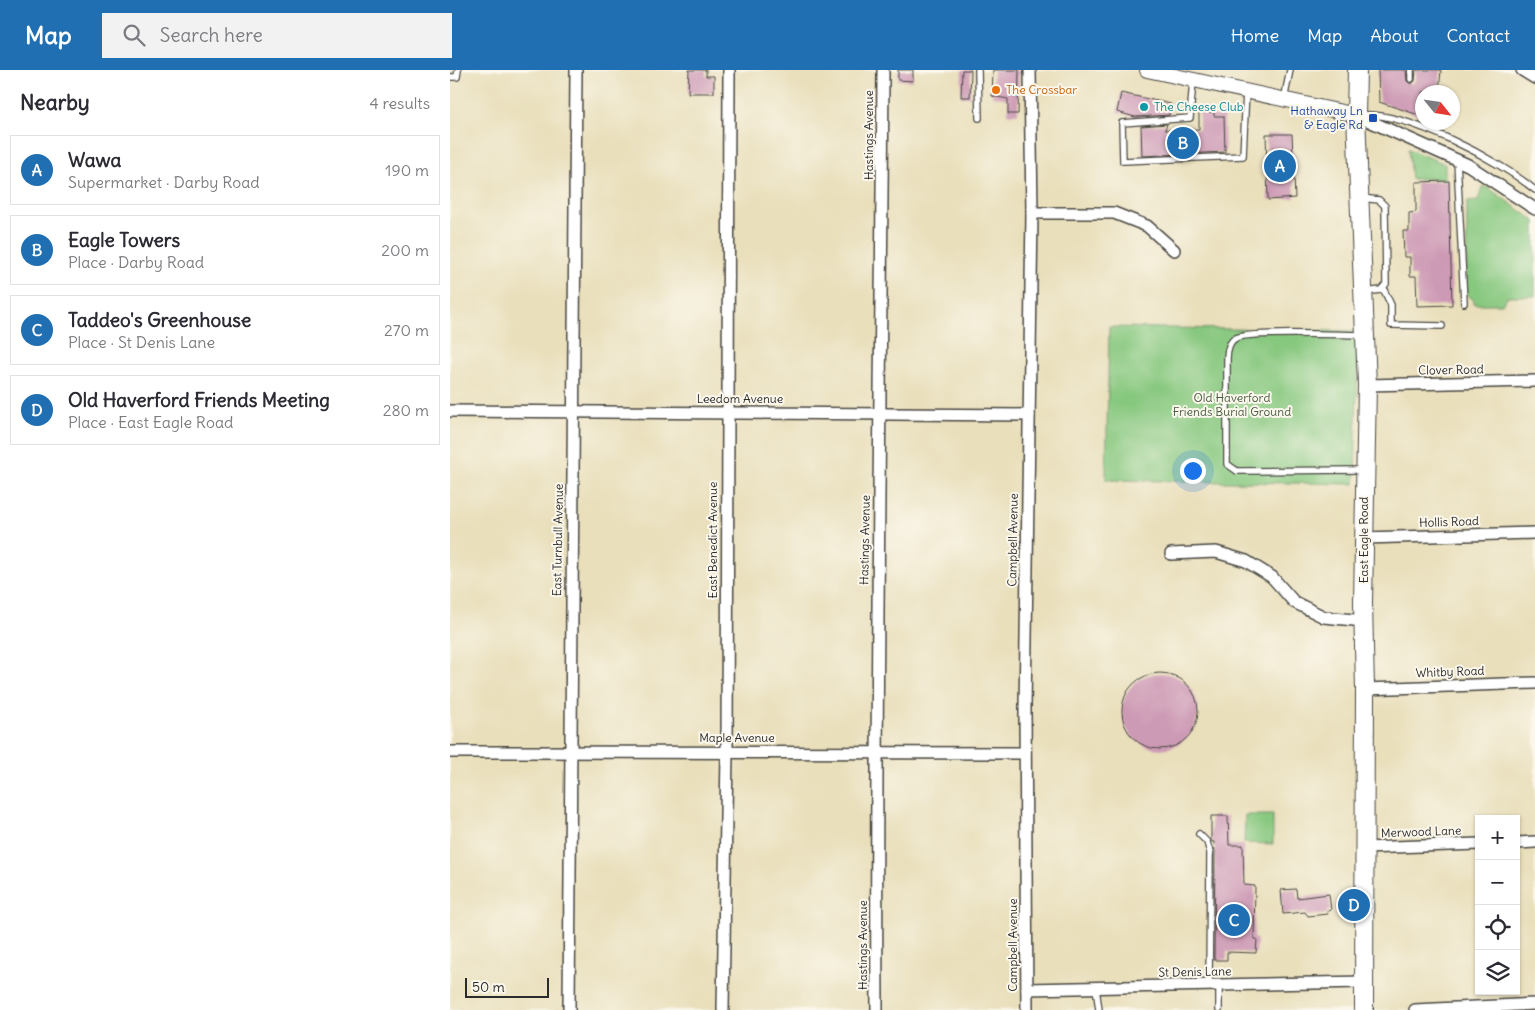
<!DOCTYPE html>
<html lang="en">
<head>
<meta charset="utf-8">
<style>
  :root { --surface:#fff; --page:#f2f2f3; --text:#2b2b33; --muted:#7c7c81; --line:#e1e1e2; --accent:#1f6fb2 }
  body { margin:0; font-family:Delius,sans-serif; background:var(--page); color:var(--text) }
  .controls { position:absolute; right:15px; bottom:15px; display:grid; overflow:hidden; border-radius:0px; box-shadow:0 1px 4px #0004 }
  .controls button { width:45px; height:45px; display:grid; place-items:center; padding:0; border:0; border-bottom:1px solid var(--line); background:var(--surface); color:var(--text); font:25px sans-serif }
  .compass { position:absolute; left:965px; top:15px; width:45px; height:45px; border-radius:50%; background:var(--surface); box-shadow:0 1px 4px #0004; rotate:120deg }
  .scale { position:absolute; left:15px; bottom:12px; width:84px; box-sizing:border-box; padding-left:5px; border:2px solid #2b2b2b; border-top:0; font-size:14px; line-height:18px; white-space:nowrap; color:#2b2b2b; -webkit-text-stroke:4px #fbf7ec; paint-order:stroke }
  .you { position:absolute; left:742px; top:400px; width:18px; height:18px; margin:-12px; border:4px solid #fff; border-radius:50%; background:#1a73e8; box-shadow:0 0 0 8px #1a73e833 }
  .badge { display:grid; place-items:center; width:32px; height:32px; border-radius:50%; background:var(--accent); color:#fff; font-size:16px; font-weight:700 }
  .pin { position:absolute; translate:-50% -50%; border:2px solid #fff; box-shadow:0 1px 5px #0006 }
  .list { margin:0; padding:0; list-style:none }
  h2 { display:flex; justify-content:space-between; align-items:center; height:65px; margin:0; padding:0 20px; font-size:21px }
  h2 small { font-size:16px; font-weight:400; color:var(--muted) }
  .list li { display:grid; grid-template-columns:32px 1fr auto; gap:15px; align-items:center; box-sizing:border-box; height:70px; margin:0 10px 10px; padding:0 10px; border:1px solid var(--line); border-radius:0px }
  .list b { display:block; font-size:19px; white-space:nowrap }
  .list p { margin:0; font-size:16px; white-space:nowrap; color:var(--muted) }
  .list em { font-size:16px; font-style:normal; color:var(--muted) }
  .icon { flex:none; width:28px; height:28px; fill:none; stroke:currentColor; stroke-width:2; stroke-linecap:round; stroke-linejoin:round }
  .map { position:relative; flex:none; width:1085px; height:940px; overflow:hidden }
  header { display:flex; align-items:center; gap:30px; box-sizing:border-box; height:70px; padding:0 25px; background:var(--accent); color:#fff }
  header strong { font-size:24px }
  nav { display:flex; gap:28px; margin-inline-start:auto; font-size:18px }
  .search { width:350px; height:45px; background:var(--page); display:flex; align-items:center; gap:12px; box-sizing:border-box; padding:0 18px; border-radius:0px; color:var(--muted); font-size:19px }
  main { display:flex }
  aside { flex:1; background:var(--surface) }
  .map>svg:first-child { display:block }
</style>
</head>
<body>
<header>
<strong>Map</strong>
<div class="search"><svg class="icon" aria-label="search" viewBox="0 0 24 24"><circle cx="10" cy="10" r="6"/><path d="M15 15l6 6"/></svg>Search here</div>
<nav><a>Home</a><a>Map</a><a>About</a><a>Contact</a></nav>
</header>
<main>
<aside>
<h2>Nearby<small>4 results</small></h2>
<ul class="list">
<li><span class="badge">A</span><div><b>Wawa</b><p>Supermarket · Darby Road</p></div><em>190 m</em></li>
<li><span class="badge">B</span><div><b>Eagle Towers</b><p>Place · Darby Road</p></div><em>200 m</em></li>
<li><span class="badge">C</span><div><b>Taddeo's Greenhouse</b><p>Place · St Denis Lane</p></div><em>270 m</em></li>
<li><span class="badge">D</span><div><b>Old Haverford Friends Meeting</b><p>Place · East Eagle Road</p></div><em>280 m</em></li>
</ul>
</aside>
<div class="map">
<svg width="1085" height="940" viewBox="0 0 1085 940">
  <rect width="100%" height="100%" fill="#fbf7ec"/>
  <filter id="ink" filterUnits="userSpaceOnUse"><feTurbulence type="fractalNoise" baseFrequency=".02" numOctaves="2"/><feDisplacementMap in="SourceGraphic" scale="10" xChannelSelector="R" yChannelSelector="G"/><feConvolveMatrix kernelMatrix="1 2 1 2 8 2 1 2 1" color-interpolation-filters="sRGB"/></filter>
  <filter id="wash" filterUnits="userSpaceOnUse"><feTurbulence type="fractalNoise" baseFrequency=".0096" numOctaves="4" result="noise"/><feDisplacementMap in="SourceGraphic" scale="20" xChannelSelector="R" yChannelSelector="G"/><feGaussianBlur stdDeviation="1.12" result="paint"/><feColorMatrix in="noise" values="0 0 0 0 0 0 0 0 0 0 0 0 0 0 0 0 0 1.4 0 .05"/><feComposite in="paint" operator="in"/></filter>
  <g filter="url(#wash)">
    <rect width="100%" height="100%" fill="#e9dfbb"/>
    <g fill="#87c87f" stroke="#597a55">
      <path d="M958,79L995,94V109H961Z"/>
      <path d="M1032,117H1037L1085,151V226H1058L1052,234H1024V230L1016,224L1017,132L1028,131Z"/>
      <path d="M659,257L908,261L905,414L656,410Z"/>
      <path d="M795,745H823V774L794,773Z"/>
    </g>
    <g id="blocks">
      <g fill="#cd9ab5">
        <path d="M239,0H256V6H264V23H238Z"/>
        <path d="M448,0H463V11L448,10Z"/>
        <path d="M512,0H521L520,27H511Z"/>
        <path d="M543,0H569L568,44H558V29L542,26Z"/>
        <path d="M928,0H956L957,11L961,14L965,11L966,0H991L989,22H972V46L929,32Z"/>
        <path d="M671,23L721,34L719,45L685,47L667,42Z"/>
        <path d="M749,42H764V46H774L775,82L692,86L691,56L717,54L715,60L749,59Z"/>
        <path d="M816,64H842L845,128L818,130Z"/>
        <path d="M999,111L1002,235L967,236L966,206H960V187H954L953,161H959V143L966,142V112Z"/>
        <circle cx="710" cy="641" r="38"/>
        <path d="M761,746H778L779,775H793L794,815L805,816L804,869H807L806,883L777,882V890H764L765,783L764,772L761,771Z"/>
        <path d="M846,819L847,828L879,824L881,840L877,841L878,844L858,846L855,842L833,844L831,820Z"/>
      </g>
    </g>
  </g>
  <g filter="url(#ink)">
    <use href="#blocks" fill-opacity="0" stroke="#484641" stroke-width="1"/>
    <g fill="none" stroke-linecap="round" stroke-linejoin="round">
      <g stroke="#484641" stroke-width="8">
        <g id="service">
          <path d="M528,0L529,48"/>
          <path d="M0,7H7L8,0"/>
          <path d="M961,9V0"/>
          <path d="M743,10L740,48L672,53L673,91L793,86L796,21"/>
          <path d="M834,30L840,0"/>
          <path d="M910,45C956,41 1049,90 1085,120"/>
          <path d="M1007,90L1014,233"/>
          <path d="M911,128L929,130L935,136L936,214L931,220L915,222"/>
          <path d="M933,218L941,235V255L992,256"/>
          <path d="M913,265C891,265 800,261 786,268C779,271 777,281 777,288V394L787,401L914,400"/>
          <path d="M749,764L757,772L760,783L759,915"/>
          <path d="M646,918L649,940"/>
          <path d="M769,940V915"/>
        </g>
      </g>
      <g stroke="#484641" stroke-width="14">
        <g id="minor">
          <path d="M1072,0L1085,8"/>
          <path d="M906,45L1018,95L1085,139"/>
          <path d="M582,143H664L697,156L724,180"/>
          <path d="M917,315L1085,311"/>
          <path d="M0,341L579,345"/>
          <path d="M915,468L1085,463"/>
          <path d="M721,484L766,482L796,491L822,507L844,532L874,547L914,551"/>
          <path d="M915,619L1085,613"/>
          <path d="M0,682L575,683"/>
          <path d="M1066,773L1085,772"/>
          <path d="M914,778L1029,774"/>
          <path d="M577,919L914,912"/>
          <path d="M119,940L126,0"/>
          <path d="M273,940L277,682L279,0"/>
          <path d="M427,940C425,627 431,313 433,0"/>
          <path d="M577,940L575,639L582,143L580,0"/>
          <path d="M965,940L1085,934"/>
        </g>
      </g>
      <g stroke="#484641" stroke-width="16">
        <path id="tertiary" d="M697,0L906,45"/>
      </g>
      <g stroke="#484641" stroke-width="20">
        <path id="primary" d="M907,0L906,45L917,315L913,533L915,619L914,940"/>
      </g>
      <use href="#service" stroke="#fff" stroke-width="5.5"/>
      <use href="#minor" stroke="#fff" stroke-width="11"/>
      <use href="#tertiary" stroke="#fff" stroke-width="14"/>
      <use href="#primary" stroke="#fff" stroke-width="18"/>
    </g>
  </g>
  <circle fill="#e8710a" stroke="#fbf7ec" stroke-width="2" cx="546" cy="20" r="5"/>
  <circle fill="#0f9aa8" stroke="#fbf7ec" stroke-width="2" cx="694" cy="37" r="5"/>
  <rect fill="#1a4fb4" stroke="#fbf7ec" stroke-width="2" x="918" y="43" width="10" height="10" rx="2.5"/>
  <g text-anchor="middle" stroke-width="4" stroke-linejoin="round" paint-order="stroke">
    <g font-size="12" fill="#c56008" stroke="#fbf7ec" text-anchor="start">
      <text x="556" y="24">The Crossbar</text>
    </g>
    <g font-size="12" fill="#0d838f" stroke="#fbf7ec" text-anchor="start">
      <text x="704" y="41">The Cheese Club</text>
    </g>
    <g font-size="12" fill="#164399" stroke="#fbf7ec" text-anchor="end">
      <text x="913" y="45">Hathaway Ln<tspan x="913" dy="14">&amp; Eagle Rd</tspan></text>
    </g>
    <g font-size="12" fill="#2b2b2b" stroke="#fbf7ec">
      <text transform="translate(419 65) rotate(-90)" y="4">Hastings Avenue</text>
      <text transform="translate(1001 300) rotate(-1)" y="4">Clover Road</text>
      <text x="290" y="333">Leedom Avenue</text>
      <text transform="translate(999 452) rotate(-2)" y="4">Hollis Road</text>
      <text transform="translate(108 470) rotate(-89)" y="4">East Turnbull Avenue</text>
      <text transform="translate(263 470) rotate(-90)" y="4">East Benedict Avenue</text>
      <text transform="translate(415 470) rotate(-89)" y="4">Hastings Avenue</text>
      <text transform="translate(563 470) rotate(-89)" y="4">Campbell Avenue</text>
      <text transform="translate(914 470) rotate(-90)" y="4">East Eagle Road</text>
      <text transform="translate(1000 602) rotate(-2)" y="4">Whitby Road</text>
      <text x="287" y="672">Maple Avenue</text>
      <text transform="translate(971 762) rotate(-2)" y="4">Merwood Lane</text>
      <text transform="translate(413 875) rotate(-90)" y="4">Hastings Avenue</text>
      <text transform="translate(563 875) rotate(-90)" y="4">Campbell Avenue</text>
      <text transform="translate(745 902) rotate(-1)" y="4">St Denis Lane</text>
    </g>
    <g font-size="12" fill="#475a44" stroke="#fbf7ec">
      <text x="782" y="332">Old Haverford<tspan x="782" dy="14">Friends Burial Ground</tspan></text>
    </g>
  </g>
</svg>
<div class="controls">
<button>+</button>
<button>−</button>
<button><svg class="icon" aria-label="locate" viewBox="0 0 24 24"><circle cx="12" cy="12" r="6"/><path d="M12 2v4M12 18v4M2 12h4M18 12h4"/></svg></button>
<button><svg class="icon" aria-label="layers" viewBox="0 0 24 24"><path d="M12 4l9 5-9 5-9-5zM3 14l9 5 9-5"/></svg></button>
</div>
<svg class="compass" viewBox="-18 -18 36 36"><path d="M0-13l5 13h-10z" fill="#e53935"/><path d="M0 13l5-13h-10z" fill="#7c7c81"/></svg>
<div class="scale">50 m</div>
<div class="you"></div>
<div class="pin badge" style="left:830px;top:96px">A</div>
<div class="pin badge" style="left:733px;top:73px">B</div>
<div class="pin badge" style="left:784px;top:850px">C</div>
<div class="pin badge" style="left:904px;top:835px">D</div>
</div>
</main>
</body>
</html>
